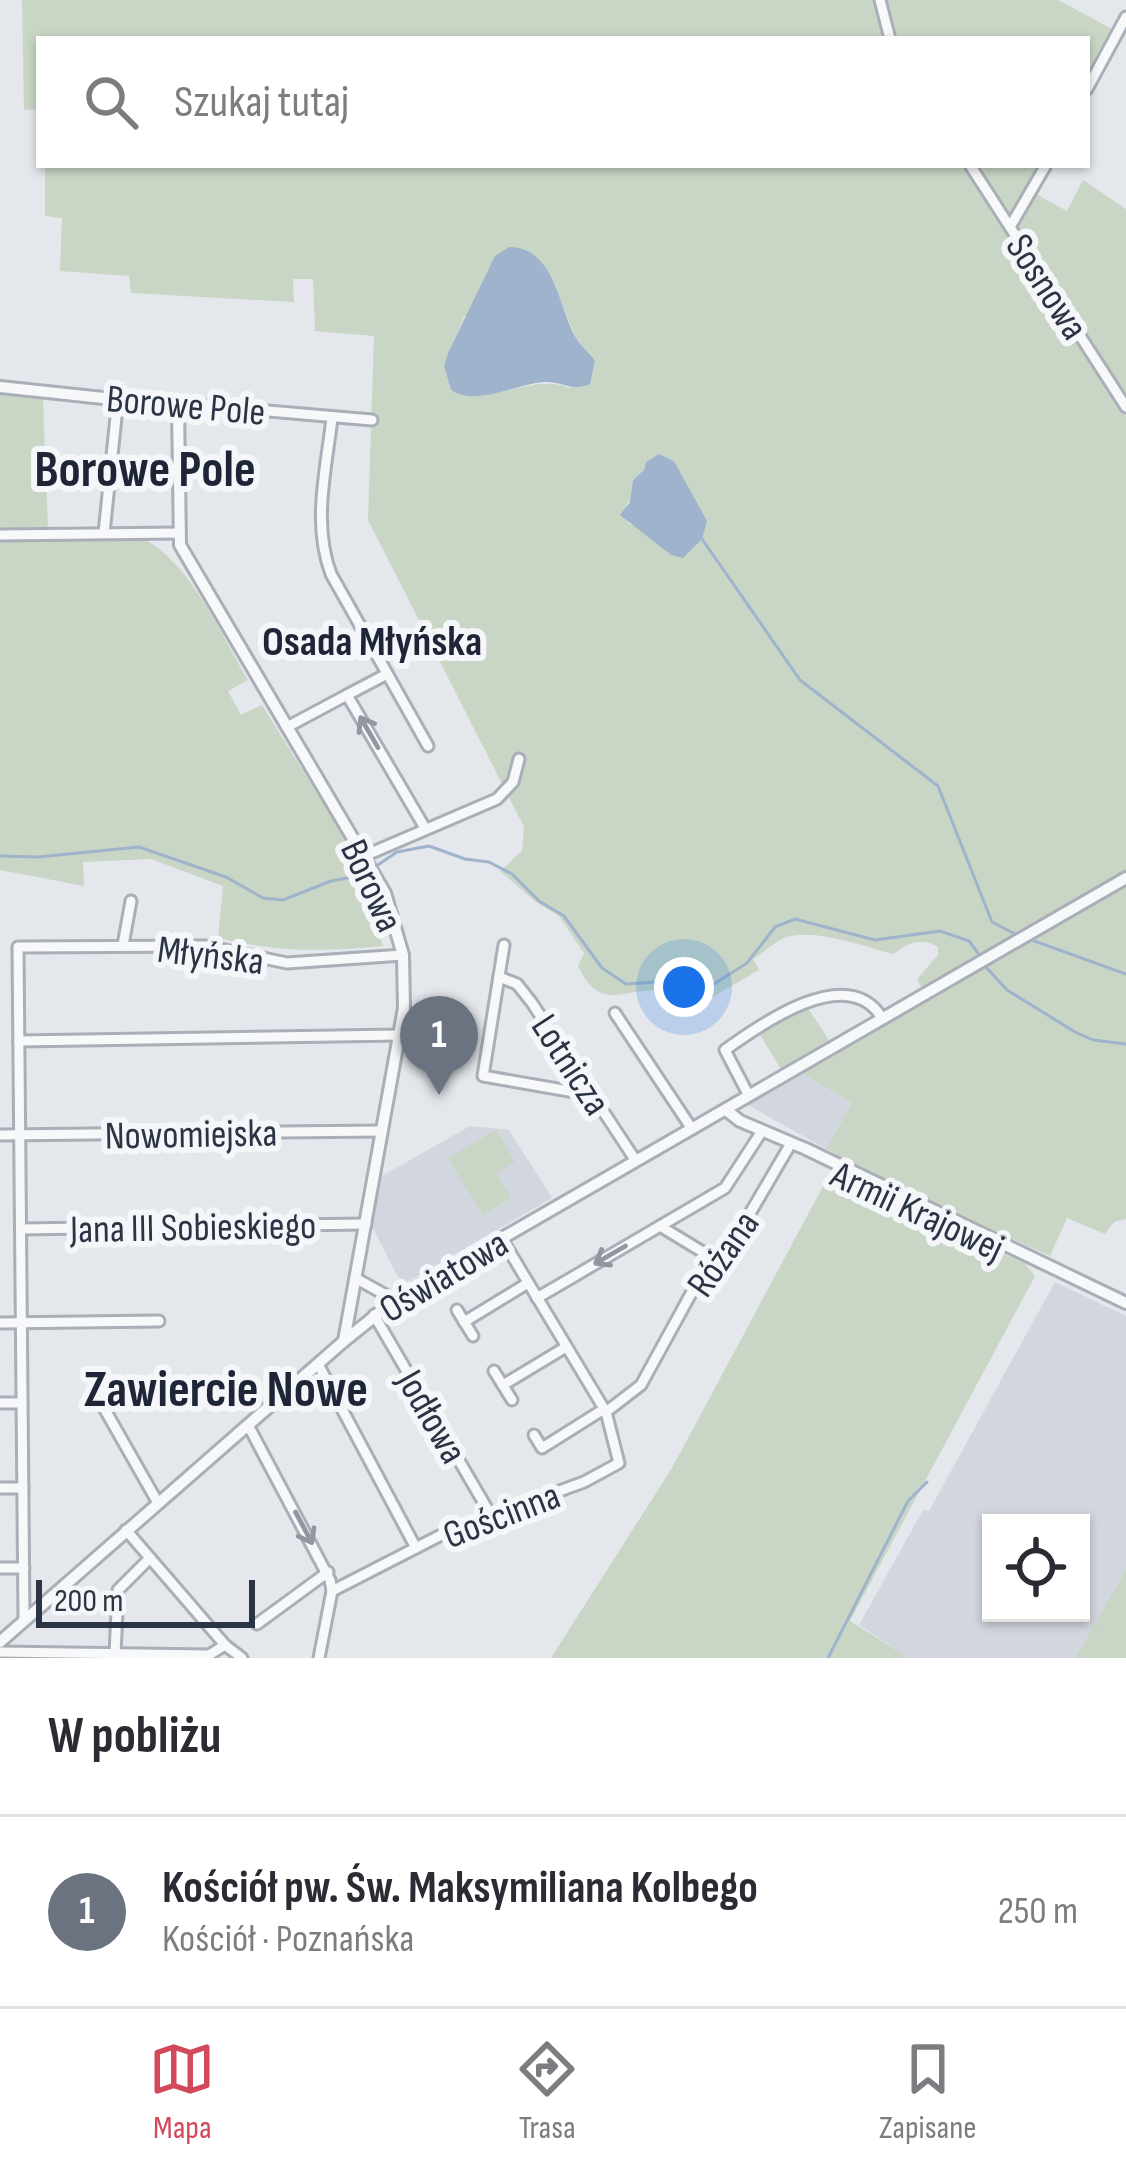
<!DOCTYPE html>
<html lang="pl">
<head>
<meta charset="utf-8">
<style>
  :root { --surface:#fff; --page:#f7f7f7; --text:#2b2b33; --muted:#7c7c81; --line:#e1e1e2; --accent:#d1495b }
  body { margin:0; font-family:"Sofia Sans Condensed",sans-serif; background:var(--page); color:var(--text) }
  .controls { position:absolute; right:36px; bottom:36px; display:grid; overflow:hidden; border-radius:0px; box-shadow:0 3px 9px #0004 }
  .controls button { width:108px; height:108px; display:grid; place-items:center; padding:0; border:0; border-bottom:3px solid var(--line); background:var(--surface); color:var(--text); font:60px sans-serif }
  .scale { position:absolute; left:36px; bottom:30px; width:219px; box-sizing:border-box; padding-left:12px; border:6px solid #2b3445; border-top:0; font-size:33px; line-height:42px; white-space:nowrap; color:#2b3445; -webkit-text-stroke:9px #f4f6f9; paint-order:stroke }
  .you { position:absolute; left:684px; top:987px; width:42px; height:42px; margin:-30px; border:9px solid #fff; border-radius:50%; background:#1a73e8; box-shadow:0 0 0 18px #1a73e833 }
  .badge { display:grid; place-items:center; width:78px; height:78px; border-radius:50%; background:var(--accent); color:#fff; font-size:39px; font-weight:700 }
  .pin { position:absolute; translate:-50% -99px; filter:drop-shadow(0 3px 6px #0008) }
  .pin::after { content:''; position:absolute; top:63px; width:42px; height:36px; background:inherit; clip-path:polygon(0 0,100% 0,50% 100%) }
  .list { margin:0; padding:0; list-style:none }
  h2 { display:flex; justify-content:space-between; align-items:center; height:156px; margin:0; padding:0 48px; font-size:51px }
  h2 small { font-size:39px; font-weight:400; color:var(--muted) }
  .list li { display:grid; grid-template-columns:78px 1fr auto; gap:36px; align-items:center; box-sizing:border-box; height:192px; padding:0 48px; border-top:3px solid var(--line) }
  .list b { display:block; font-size:45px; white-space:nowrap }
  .list p { margin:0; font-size:39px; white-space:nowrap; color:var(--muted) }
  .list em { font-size:39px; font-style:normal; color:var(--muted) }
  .icon { flex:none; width:66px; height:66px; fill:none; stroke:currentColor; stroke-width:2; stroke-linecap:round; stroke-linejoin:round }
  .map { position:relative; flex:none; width:1126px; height:1658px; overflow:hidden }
  .search { position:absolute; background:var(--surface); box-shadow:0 3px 9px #0004; left:36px; right:36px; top:36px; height:132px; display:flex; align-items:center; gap:30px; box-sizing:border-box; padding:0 42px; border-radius:0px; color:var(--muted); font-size:45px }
  .sheet { height:348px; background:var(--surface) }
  nav { display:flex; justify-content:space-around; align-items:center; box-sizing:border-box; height:168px; border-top:3px solid var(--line); background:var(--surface); font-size:33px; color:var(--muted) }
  nav a { display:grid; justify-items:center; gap:6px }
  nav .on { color:var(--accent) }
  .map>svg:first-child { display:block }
</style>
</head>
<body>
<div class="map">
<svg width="1126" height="1658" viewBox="0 0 1126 1658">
  <rect width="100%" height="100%" fill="#e4e7ec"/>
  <g fill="#d2d6de" fill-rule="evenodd">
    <path d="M801,1073L852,1103L826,1149L748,1105Z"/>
    <path d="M470,1126L509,1130L552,1198L402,1285L372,1226L382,1176Z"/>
    <path d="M1055,1282L1126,1316V1569L1075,1658H909L859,1625L923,1510L929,1511ZM991,1523H1081V1613H991Z"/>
  </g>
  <g fill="#c9d6c5" fill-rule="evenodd">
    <path d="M22,0H875L882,39H39V109L24,110Z"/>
    <path d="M884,0H1058L1114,30L1087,81V39H894Z"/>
    <path d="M45,165H963L1126,416V872L926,988L921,987L917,979L938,955V947C923,937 907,942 894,954C866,947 815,928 787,937C775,941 763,953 753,959L759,970L695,1007C685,1002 671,993 660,991C623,987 601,1014 578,966L584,953L559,916L536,902L500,871L522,851L524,827L368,520L374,336L315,331L313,279H293L294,302L131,293L129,276L60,271L62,218L45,216ZM550,275L576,338L591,355L569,388C532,371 481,411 451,390L444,366L464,317ZM659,454L674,461L694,500L671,555L645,532L628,523L626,505L632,498L633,480L644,470L646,462Z"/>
    <path d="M972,165H1041L1009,217Z"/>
    <path d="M1083,180L1126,209V401L1016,232L1036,194L1067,211Z"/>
    <path d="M0,394L43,399L48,529L0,532Z"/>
    <path d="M136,536C186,553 222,636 248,680L228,691L241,715L262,705L376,888L367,897L383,946C326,952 275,952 218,938L223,886L151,859L83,862L84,886L0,870V537Z"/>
    <path d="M1126,885V1219L1114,1222L1105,1234L1067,1218L1050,1256L935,1205L826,1149L852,1103L801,1073Z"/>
    <path d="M806,1005L829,1040L782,1071L759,1033Z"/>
    <path d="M496,1130L515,1162L496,1173L511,1198L483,1215L448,1158Z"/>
    <path d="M828,1177L1024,1263L1035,1276L850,1621L909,1658H551L672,1468Z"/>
    <path d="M1126,1569V1658H1075L1121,1578Z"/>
  </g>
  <g fill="#9fb4cc">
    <path d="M509,247C555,247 558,307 576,338C581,346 590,353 595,361L590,384C572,392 562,381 544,382C516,384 475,407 451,390L444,366L448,353L495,256Z"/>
    <path d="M659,454L674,461L707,521L702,539L683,558L671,555L620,515L630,502L633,480L644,470L646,462Z"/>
  </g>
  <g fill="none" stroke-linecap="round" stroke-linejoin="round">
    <g stroke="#9fb4cc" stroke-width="3">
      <path d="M702,539L800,680L938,786L992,922L1017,935"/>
      <path d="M0,856L38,857L139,847L226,877L263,898L283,900L331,881L363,875L397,852L429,846L465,859L489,862L512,874L539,901L564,916L602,968L626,984L671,981L699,988L711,986L747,963L775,927L795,919L875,940L940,931L969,941L981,957"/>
      <path d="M1026,938L1126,974"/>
      <path d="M985,966L1007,990L1075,1032L1093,1040L1126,1044"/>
      <path d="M828,1658L908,1501L927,1482"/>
    </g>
    <g stroke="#a9aeb7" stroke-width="15">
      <g id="minor">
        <path d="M880,0L890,39"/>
        <path d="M1087,89L1126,17"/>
        <path d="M970,165L1126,407"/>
        <path d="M1010,227L1046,165"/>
        <path d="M175,403L372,420"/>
        <path d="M332,418C326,471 312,523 331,574L428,746"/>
        <path d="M104,533L118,398"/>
        <path d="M0,535L178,533"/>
        <path d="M347,695L387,674"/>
        <path d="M287,727L347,695L425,828"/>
        <path d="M364,856L497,799L513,782L519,759"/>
        <path d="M123,945L131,901"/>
        <path d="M504,945L483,1076L592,1095"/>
        <path d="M499,977L517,984L532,1003L636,1161"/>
        <path d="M615,1013L692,1129"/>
        <path d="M19,1041L400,1035"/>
        <path d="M749,1096L725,1050C761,1024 848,962 882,1018"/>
        <path d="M0,1135L382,1131"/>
        <path d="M660,1226L711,1257"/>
        <path d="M21,1229L366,1224"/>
        <path d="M355,1278L395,1300"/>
        <path d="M537,1298L725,1188L762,1131"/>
        <path d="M457,1310L473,1336"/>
        <path d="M374,1315L492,1517"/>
        <path d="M464,1322L528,1283"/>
        <path d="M0,1323L159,1321"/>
        <path d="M318,1364L416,1548"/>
        <path d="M494,1371L512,1400"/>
        <path d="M503,1385L566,1347"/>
        <path d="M96,1394L158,1503"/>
        <path d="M0,1403H22"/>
        <path d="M606,1412L641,1385L711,1257L719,1260L725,1256L790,1145"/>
        <path d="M248,1425L330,1580L332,1591L319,1658"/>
        <path d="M534,1435L542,1448L604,1409"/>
        <path d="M0,1488H23"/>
        <path d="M126,1530L225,1645L242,1658"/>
        <path d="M0,1568H24"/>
        <path d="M332,1591L445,1533L584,1482L619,1463L606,1412L502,1239"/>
        <path d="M24,1620L18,947L206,946L287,963L403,955"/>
        <path d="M257,1624L328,1572"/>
        <path d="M0,1652L209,1655L225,1645"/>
        <path d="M115,1654L118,1590L150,1558"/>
      </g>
    </g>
    <g stroke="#a9aeb7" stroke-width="16">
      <g id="tertiary">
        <path d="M0,387L178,406L180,545L385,893L403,955L404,1008L344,1341"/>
        <path d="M726,1110L740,1121L806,1149L1126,1303"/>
        <path d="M0,1642L344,1341L395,1300L1126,878"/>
      </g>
    </g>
    <use href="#minor" stroke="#f7f8fa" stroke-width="9"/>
    <use href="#tertiary" stroke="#f7f8fa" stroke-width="10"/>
  </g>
  <defs><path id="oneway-shaft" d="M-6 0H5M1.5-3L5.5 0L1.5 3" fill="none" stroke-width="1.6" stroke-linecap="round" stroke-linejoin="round" transform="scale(3)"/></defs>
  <g stroke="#9196a0">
    <use href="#oneway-shaft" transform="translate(369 732) rotate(-120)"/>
    <use href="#oneway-shaft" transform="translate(610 1255) rotate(150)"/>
    <use href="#oneway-shaft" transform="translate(304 1528) rotate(62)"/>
  </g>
  <g text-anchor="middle" stroke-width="12" stroke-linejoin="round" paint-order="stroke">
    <g font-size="39" fill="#2b3445" stroke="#f4f6f9">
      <text transform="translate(1048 286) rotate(57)" y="14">Sosnowa</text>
      <text transform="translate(186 404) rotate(5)" y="14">Borowe Pole</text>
      <text transform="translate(373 885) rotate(65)" y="14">Borowa</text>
      <text transform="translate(211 954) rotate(7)" y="14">Młyńska</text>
      <text transform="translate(572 1064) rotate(57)" y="14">Lotnicza</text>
      <text transform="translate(191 1133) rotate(-1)" y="14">Nowomiejska</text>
      <text transform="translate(918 1210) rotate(25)" y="14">Armii Krajowej</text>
      <text transform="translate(193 1226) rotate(-1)" y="14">Jana III Sobieskiego</text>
      <text transform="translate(722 1253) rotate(-55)" y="14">Różana</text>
      <text transform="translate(443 1275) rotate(-31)" y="14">Oświatowa</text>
      <text transform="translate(433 1416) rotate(60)" y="14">Jodłowa</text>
      <text transform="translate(501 1514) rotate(-21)" y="14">Gościnna</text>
    </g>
    <g font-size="42" font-weight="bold" fill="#1d2536" stroke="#f4f6f9">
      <text x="372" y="655">Osada Młyńska</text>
    </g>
    <g font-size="51" font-weight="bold" fill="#1d2536" stroke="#f4f6f9">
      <text x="145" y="486">Borowe Pole</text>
      <text x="226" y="1406">Zawiercie Nowe</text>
    </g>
  </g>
</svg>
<div class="controls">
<button><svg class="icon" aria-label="locate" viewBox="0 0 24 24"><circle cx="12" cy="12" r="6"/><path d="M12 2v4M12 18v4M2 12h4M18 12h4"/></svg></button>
</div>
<div class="scale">200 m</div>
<div class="you"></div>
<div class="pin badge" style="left:439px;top:1095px;background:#6b7280">1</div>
<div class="search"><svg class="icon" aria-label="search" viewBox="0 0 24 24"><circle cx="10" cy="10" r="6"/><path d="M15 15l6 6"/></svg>Szukaj tutaj</div>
</div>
<section class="sheet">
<h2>W pobliżu<small></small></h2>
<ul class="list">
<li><span class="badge" style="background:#6b7280">1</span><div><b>Kościół pw. Św. Maksymiliana Kolbego</b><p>Kościół · Poznańska</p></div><em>250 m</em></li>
</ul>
</section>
<nav>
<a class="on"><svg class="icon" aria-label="map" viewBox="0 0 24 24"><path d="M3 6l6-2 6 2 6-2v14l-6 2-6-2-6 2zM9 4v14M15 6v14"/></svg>Mapa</a>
<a><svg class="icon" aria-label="directions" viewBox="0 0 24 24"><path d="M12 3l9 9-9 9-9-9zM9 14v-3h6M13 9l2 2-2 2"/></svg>Trasa</a>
<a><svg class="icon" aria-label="saved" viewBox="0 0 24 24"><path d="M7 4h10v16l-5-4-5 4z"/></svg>Zapisane</a>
</nav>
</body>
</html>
